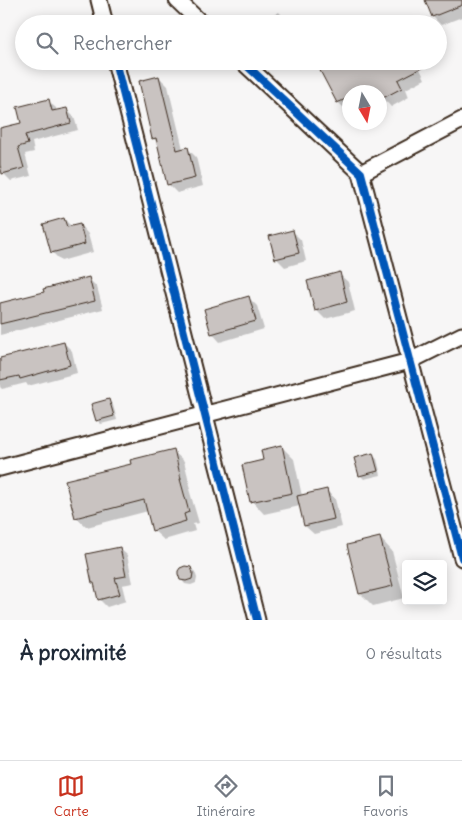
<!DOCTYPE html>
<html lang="fr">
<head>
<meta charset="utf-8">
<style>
  :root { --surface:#fff; --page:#f2f2f3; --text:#1f2937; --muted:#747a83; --line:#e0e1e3; --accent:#c8321e }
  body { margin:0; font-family:Delius,sans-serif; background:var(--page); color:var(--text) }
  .controls { position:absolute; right:15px; bottom:15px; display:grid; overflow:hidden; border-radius:5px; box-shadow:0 2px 12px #0003 }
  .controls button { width:45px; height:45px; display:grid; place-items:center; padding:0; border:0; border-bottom:1px solid var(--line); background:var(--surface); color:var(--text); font:25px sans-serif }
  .compass { position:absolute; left:342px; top:85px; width:45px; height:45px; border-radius:50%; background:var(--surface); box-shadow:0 2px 12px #0003; rotate:170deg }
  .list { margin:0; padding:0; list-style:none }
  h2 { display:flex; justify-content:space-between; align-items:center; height:65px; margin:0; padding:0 20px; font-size:21px }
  h2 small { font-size:16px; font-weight:400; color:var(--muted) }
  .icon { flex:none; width:28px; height:28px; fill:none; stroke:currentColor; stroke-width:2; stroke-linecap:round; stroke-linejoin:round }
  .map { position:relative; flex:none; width:462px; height:620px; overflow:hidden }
  .search { position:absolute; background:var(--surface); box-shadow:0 2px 12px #0003; left:15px; right:15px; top:15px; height:55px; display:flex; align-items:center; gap:12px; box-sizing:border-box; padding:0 18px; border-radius:28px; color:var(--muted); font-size:19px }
  .sheet { height:140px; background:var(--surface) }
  nav { display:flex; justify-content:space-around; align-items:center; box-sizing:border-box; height:70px; border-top:1px solid var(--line); background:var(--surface); font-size:14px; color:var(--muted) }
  nav a { display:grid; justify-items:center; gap:2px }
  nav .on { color:var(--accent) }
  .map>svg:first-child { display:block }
</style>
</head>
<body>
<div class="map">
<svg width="462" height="620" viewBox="0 0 462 620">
  <rect width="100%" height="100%" fill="#f7f6f6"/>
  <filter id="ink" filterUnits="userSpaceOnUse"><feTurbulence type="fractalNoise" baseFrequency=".02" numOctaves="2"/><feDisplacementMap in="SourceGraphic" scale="10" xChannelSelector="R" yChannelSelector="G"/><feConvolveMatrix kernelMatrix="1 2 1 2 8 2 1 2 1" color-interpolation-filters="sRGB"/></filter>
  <g filter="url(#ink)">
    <g fill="#0003">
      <path d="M426,0H460L462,6V17L441,25L433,17Z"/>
      <path d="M279,12L289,24H262L261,23Z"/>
      <path d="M317,61H416L425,79L406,89L409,97L391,107L383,98L380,100V92H350V109L347,111L338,102Z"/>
      <path d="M159,77L168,86L183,149L187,148L196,157L203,186L177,193L168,184L158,143L153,138Z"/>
      <path d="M48,101L56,108V112L67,110L74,117L78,130L32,142L34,152L25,154L31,176L11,181L3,173L0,160V130L23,124Z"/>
      <path d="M64,219L72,227L80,225L88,234L93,252L61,261L52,252Z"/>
      <path d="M292,231L301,240L306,261L285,267L276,258Z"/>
      <path d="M339,274L348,282L355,311L325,319L316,310Z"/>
      <path d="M88,278L97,287L103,309L0,335V304L45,293Z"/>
      <path d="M248,297L257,306L264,329L220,342L212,333Z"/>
      <path d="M64,343L72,351L77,373L28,386L26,383L2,389L0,387V360Z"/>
      <path d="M109,401L113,405L117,420L101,424L97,420Z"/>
      <path d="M282,447L294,459L302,496L326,490L335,499L342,527L314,534L305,526L300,506L264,514L252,501Z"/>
      <path d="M173,451L184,461L191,489H189L199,523L193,524L195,531L164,540L153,530L148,511L87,527L76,517L133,464Z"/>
      <path d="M372,455L377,459L381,475L364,479L360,475Z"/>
      <path d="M380,538L392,551L404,598L373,606L360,593Z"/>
      <path d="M119,548L127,555L133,583L122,585L126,601L107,607L99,599L95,584L94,583Z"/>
      <path d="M191,568L195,572L197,578L196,583L191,585L185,584L181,579Z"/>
    </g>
    <g fill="#c9c3c1" stroke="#3b2a1e">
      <path d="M425,0H462V5L432,17Z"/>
      <path d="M315,61H435L398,80L402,88L381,99L380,92H350V97L337,103Z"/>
      <path d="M159,76L177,150L188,147L195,178L167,185L156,138L152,139L139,81Z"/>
      <path d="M49,99L52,111L67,108L71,123L25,135L28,144L18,147L24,168L2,174L0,165V128L21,123L17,107Z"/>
      <path d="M64,218L67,227L80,224L85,244L51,253L43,224Z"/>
      <path d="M293,230L299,253L275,259L269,236Z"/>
      <path d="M340,272L347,302L315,311L307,281Z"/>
      <path d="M89,277L95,301L0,324V303L44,292L43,289Z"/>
      <path d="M249,296L256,321L211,334L204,309Z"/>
      <path d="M64,342L70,365L20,379L19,376L0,380V358Z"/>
      <path d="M109,399L114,416L96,421L91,404Z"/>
      <path d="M282,445L292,493L250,502L242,465L263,460L261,450Z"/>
      <path d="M174,449L181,479H180L189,512L184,514L186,521L152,531L144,500L75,518L65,480L131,464L130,460Z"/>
      <path d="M373,453L378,471L359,476L354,458Z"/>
      <path d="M327,489L334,519L304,526L297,496Z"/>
      <path d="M380,537L393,586L359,594L347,545Z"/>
      <path d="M120,547L126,576L115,578L120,594L98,600L94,583H92L86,554Z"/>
      <path d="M185,566L191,567L193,573L192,579L186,581L180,580L178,574V571L180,568Z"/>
    </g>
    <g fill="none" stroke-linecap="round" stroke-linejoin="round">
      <g stroke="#3b2a1e" stroke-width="19">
        <g id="minor">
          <path d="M99,0L105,24"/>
          <path d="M177,0L202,24"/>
          <path d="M115,61L257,620"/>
          <path d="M242,61L361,173L462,558"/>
          <path d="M361,173L462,120"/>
          <path d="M0,468L410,361L462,335"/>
        </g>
      </g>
      <use href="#minor" stroke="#fff" stroke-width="15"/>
      <g stroke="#fff" stroke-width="11">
        <g id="cycleway">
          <path d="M115,61L257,620"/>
          <path d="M242,61L361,173L462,558"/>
        </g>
      </g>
      <use href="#cycleway" stroke="#0057b8" stroke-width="8"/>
    </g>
  </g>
</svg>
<div class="controls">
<button><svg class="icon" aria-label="layers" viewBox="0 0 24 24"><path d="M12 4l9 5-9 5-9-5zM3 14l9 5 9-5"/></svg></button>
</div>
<svg class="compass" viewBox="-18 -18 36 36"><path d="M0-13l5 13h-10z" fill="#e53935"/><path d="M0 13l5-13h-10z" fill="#747a83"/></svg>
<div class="search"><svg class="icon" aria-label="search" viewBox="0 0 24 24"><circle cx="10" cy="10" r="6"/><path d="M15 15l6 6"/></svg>Rechercher</div>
</div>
<section class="sheet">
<h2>À proximité<small>0 résultats</small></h2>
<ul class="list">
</ul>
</section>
<nav>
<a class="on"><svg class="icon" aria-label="map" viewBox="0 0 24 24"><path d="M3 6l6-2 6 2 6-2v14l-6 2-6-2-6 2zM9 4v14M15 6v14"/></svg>Carte</a>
<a><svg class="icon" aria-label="directions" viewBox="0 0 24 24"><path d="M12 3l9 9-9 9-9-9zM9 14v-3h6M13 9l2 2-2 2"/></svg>Itinéraire</a>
<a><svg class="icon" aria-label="saved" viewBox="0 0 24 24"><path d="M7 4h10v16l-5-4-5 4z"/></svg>Favoris</a>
</nav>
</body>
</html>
